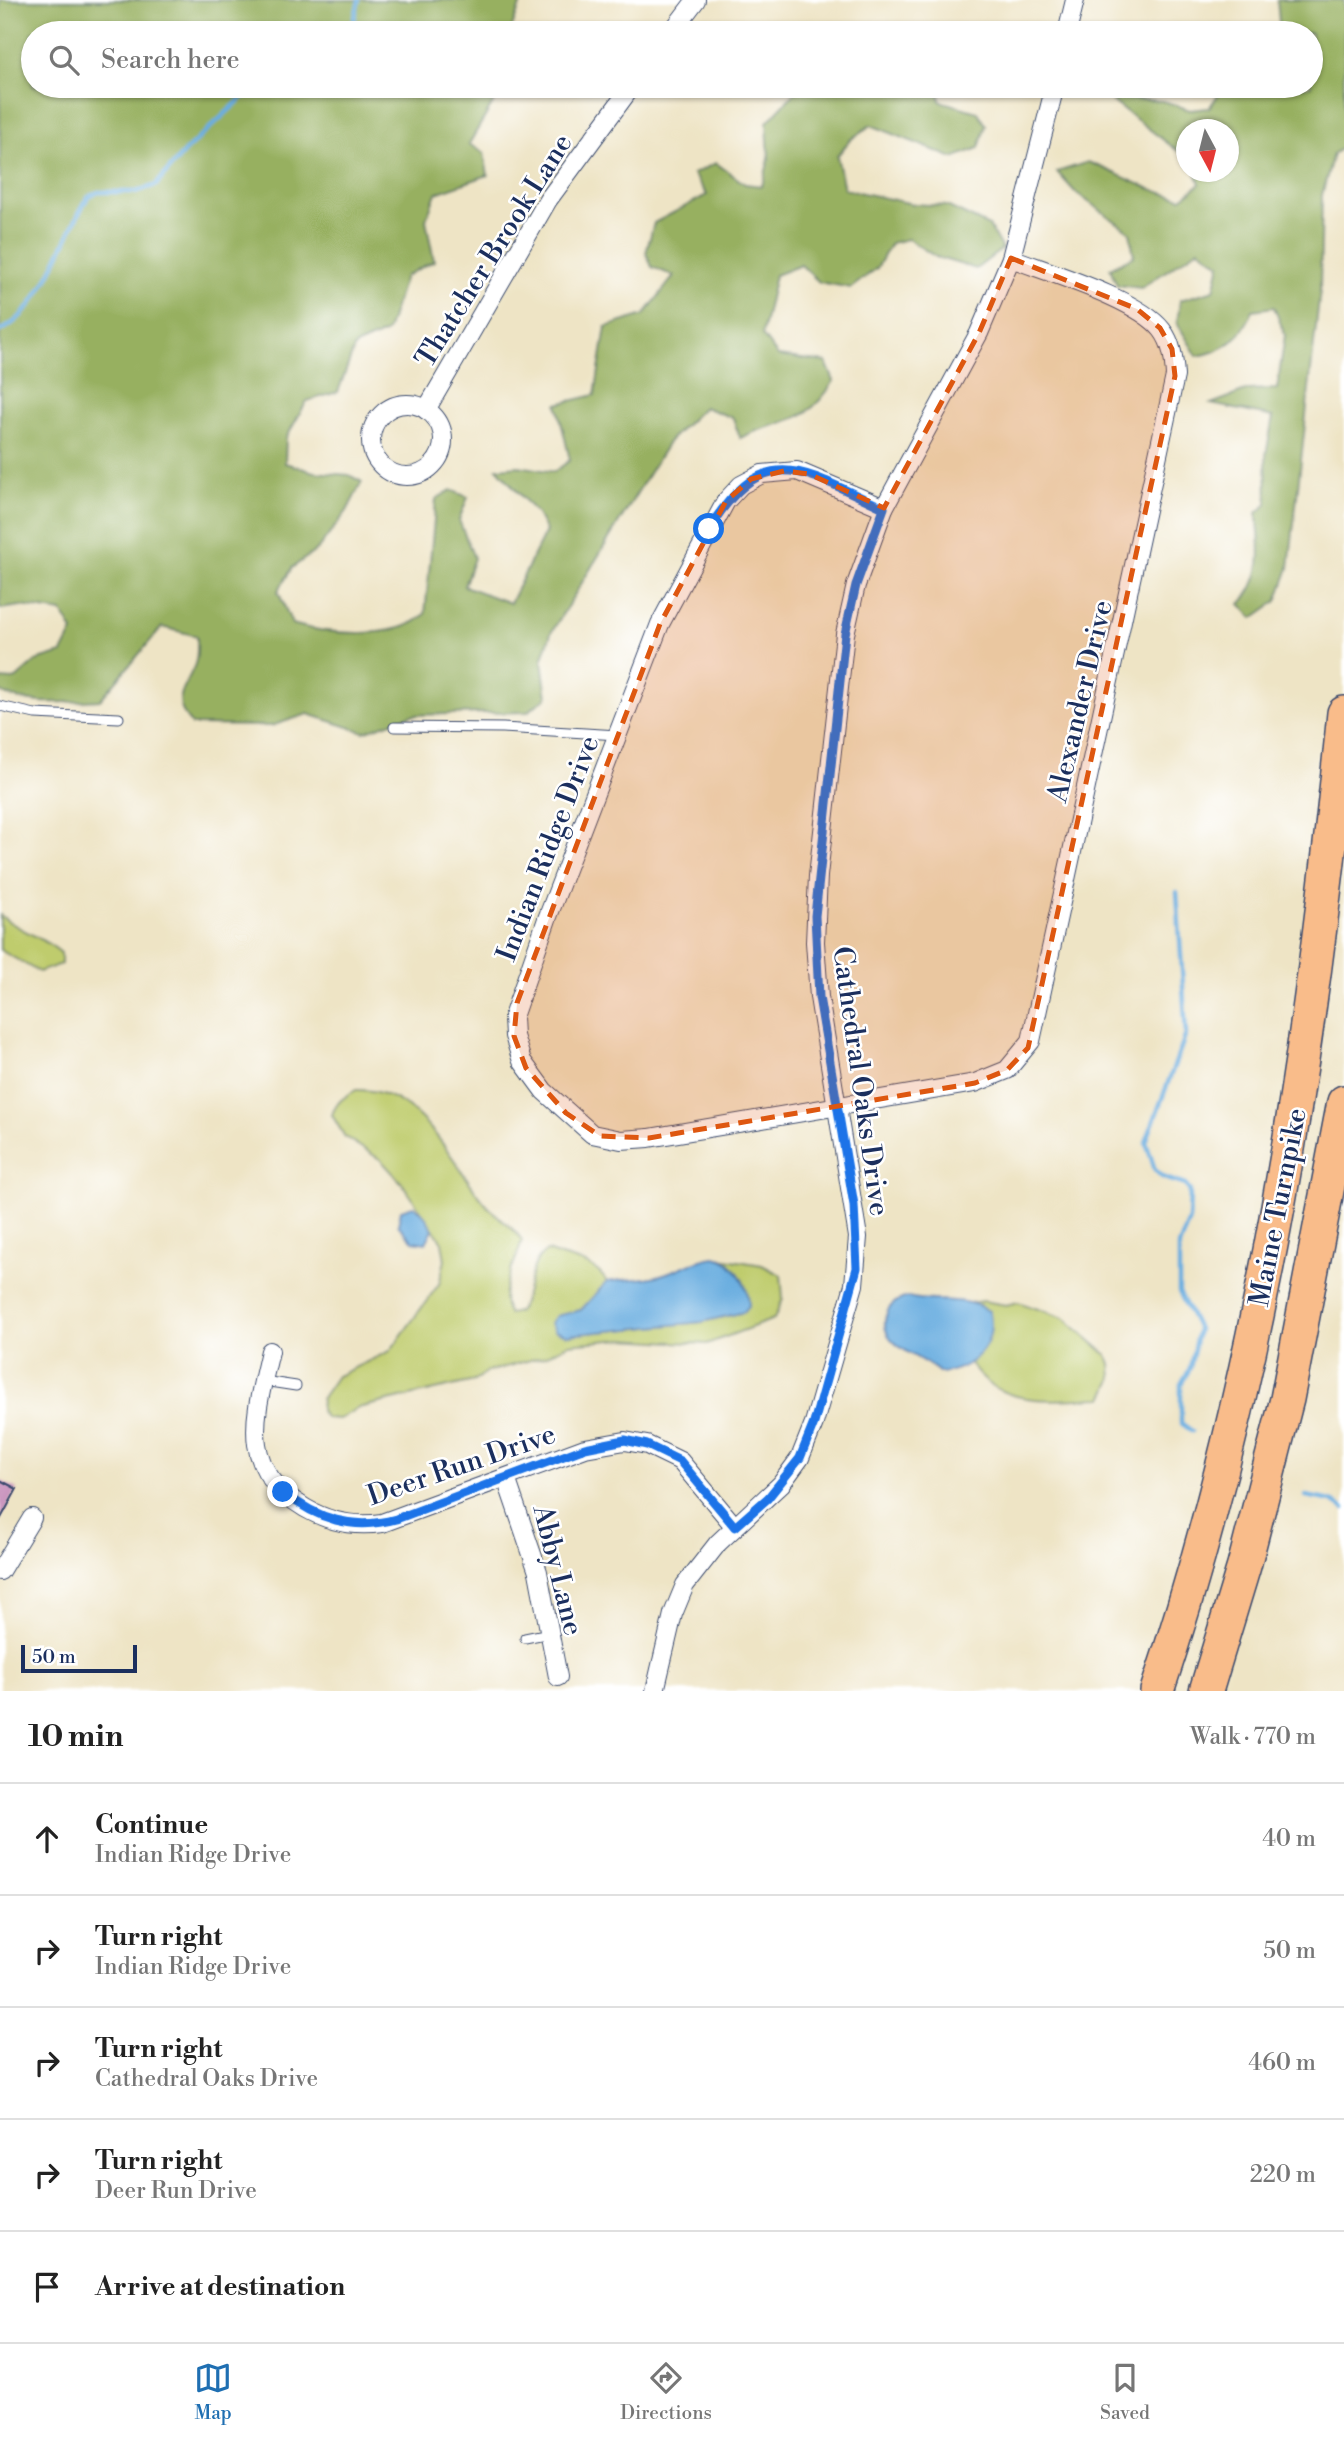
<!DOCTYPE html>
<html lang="en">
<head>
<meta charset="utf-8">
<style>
  :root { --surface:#fff; --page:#f2f2f2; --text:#222; --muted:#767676; --line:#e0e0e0; --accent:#1f6fb2 }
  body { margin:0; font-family:"Libre Bodoni",serif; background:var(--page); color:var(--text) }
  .compass { position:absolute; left:1176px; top:119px; width:63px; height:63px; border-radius:50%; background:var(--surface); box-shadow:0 2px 5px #0004; rotate:173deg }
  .scale { position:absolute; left:21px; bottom:18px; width:116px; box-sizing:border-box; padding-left:7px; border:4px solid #1b2f5e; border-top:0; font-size:19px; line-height:24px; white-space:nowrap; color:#1b2f5e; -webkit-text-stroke:5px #fff; paint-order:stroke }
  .stop { position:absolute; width:21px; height:21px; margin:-16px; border:5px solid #1a73e8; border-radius:50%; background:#fff }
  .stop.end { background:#1a73e8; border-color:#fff; box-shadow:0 2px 7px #0008 }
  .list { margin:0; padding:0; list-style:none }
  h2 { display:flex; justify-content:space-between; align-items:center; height:91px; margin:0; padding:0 28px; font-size:30px }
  h2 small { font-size:23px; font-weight:400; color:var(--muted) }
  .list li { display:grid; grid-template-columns:46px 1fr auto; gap:21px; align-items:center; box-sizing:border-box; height:112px; padding:0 28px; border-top:2px solid var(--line) }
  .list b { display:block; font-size:26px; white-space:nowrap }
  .list p { margin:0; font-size:23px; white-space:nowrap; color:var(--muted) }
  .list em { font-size:23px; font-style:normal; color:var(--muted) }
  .icon { flex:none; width:38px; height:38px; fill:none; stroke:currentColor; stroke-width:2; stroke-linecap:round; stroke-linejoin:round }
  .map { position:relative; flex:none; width:1344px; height:1691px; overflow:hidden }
  .search { position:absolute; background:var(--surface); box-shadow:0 2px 5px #0004; left:21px; right:21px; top:21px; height:77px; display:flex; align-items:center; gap:18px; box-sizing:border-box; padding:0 24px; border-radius:38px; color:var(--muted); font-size:26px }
  .sheet { height:651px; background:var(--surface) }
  nav { display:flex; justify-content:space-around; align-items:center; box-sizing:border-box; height:98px; border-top:2px solid var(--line); background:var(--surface); font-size:19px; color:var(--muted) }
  nav a { display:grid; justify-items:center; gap:4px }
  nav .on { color:var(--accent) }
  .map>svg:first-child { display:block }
</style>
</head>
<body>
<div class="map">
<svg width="1344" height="1691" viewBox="0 0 1344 1691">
  <rect width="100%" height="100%" fill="#fff"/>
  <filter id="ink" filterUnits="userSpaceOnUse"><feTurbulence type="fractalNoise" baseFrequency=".0143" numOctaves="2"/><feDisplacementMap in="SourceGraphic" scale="14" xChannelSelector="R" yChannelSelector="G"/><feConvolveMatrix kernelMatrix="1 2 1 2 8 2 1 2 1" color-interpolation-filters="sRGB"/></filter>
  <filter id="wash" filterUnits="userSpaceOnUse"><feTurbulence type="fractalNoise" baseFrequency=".00686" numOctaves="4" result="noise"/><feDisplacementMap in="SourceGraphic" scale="28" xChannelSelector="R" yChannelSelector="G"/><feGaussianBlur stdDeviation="1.57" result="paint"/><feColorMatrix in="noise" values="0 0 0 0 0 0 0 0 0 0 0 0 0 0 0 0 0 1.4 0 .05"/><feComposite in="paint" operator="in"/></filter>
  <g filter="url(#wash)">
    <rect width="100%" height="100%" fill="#eee4c5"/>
    <g fill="#bfcc6d" stroke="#6d7e66" stroke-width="2">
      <path d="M0,915C19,931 43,937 61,953V964L39,972L0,950Z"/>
      <path d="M356,1090C419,1087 450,1160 484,1202C496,1217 512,1225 522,1240C518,1260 494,1296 509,1314L518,1312C531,1295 527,1263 547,1251C569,1261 593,1259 607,1282L581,1310L562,1315L567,1335L702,1322L744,1312C750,1289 743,1271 721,1258L762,1265L781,1275L783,1298L774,1319L707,1344L622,1339L569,1344L545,1356L487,1372L474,1381L358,1408L339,1419L326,1418L320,1411L321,1399L337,1376L390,1351L439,1284L445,1260L442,1242L402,1183L381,1160L345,1137L332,1115C336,1102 344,1097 356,1090Z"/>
      <path d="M983,1301L1006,1305L1018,1302L1064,1318L1106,1354L1111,1364L1112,1380L1103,1398C1056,1399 999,1410 970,1363L980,1305L969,1303Z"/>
    </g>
    <g fill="#97b060" stroke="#59705f" stroke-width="2">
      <path d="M0,0H522L510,33H33V86H503L469,144L484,153L488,175L436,193L426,220L434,261L405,276L387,332L355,346L338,392L307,401L286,438L285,463L314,472L349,475L362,482L347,511L318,549L292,568L278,591L292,624C326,634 398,641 425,614L436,499L451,490L468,497L459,520L474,558L464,586L510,603L546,531L537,514L497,468L519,466L554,472L570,460L557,404L595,395L606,327L644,315L674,276L652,267L646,253L654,223L707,195L693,174L716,163L745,184L762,186L769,159L767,122L801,86H941L939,88L940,101L978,112L986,125L979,148L953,158L871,125L850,140L837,156L844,189L913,204L947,206L989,226L1002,249L976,269L936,257L908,239L891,243L877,268L851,288L819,282L801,265L775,275L762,335L778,356L826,362L834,381C804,429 785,416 740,438L733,418L704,407L669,441L551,633L542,661L547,697L527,712L412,715L364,732L308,714L271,726L192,725C169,699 185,690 195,664C198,656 197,645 197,636L162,627L100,700C67,702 31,707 0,692V679L14,680L36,661L62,653L73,631L62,612L21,606L0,609Z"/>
      <path d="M1277,0H1344V147L1333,154L1322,195L1320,290L1289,568L1277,601L1253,618L1240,604C1265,578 1261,547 1257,513L1267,504L1266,455L1273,417L1211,404L1248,390L1277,389L1285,335L1274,307L1253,310C1242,338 1226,351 1197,356L1177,323L1180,300L1214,290L1220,264L1199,249L1141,288L1117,285L1110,268L1134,256L1130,232L1075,192L1057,172L1088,162C1120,174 1149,192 1182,198L1200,184L1196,172H1228V130H1186V157L1108,98L1164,101L1190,110L1209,108L1220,92L1215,86H1311V33H1280Z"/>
    </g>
    <g fill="#6baee0" stroke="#436e9f" stroke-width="2">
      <path d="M413,1206L422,1212L433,1229L426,1243L413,1241L398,1225L401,1210Z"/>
      <path d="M715,1257C736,1261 749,1287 749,1306L744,1312L702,1322L567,1335L555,1331L551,1323L556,1316L581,1310L607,1282C623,1279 641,1280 657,1276C678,1271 694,1259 715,1257Z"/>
      <path d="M908,1297C934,1304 965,1295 989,1311C998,1345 972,1370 940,1373C923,1356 874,1345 887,1313C891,1303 898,1300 908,1297Z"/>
    </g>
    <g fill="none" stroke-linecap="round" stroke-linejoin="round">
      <g stroke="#6baee0" stroke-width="4.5">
        <path d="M351,33L359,0"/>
        <path d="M0,331C44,310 63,237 88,197L98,192H136L156,185L185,151L255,86"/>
        <path d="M1177,892L1186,1034L1146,1142L1155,1170L1162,1177L1185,1185L1190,1191L1189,1220L1179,1246V1292L1198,1329L1190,1368L1181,1384V1423L1192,1431"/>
        <path d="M1306,1496L1332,1501L1344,1509"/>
      </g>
    </g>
    <g id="blocks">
      <path fill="#cb96bf" d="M0,1480L17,1489L0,1520Z"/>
    </g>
  </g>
  <g filter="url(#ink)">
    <use href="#blocks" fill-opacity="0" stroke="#3b4a6d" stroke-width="2"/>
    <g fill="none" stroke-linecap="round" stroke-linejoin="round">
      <g stroke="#3b4a6d" stroke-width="11">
        <g id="lane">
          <path d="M0,706L35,714L119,718"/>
          <path d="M394,727L503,728L618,735"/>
          <path d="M263,1381L296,1386"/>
          <path d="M525,1638L550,1633"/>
        </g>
      </g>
      <g stroke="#3b4a6d" stroke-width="20">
        <g id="street">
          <path d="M671,33L696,0"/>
          <path d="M1067,33L1075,0"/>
          <circle cx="407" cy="440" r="36"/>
          <path d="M426,410L548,200L632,86"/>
          <path d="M884,508L797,471L762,474L741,485L726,501L660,624L547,919L513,1017L514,1036L522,1061L544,1091L592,1134L621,1140L649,1138L975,1083L1007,1070L1031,1041L1175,376C1174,359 1172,343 1162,330C1138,299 1050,273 1011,258"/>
          <path d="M270,1351C255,1417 237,1467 305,1508C329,1522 355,1527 382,1523L585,1448L625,1441L647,1445L680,1461L735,1527"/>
          <path d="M506,1478L538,1572L558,1677"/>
          <path d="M0,1571L32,1518"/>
          <path d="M655,1691L673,1614L685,1585L718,1543L781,1484L800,1458L814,1423L854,1285L858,1237L819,997L815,942L818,876L845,634L856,585L884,508L979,333L1011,258L1055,86"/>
        </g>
      </g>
      <g stroke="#3b4a6d" stroke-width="36">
        <g id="highway">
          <path d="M1157,1691C1263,1374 1311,1045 1344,713"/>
          <path d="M1206,1691L1244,1566L1287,1399L1344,1102"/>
        </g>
      </g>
      <use href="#lane" stroke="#fff" stroke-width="9"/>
      <use href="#street" stroke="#fff" stroke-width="18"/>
      <use href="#highway" stroke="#f9bc8a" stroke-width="33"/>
    </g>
  </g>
  <g fill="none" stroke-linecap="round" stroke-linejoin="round" filter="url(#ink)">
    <path stroke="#1a73e8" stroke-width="9" d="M283,1492C317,1519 353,1531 396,1519L585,1448L625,1440L647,1445L680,1461L735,1527L768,1498L800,1458L814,1423L857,1268L854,1205L819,997L815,916L845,634L856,585L884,508C804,472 765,438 709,529"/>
  </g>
  <path fill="#de5710" fill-opacity="0.2" stroke="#de5710" stroke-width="5" stroke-dasharray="14 9" stroke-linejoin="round" d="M1011,258L1137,309L1160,328L1172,349L1175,376L1028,1048L1007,1070L975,1083L649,1138L600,1136L566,1113L526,1068L514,1036L517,1003L660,624L726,501L751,479L784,471L809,474L884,508L979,333Z"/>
  <g text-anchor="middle" stroke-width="5" stroke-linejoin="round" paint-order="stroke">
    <g font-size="28" fill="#1b2f5e" stroke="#fff">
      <text transform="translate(493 250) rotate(-58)" y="10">Thatcher Brook Lane</text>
      <text transform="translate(1079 701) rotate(-77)" y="10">Alexander Drive</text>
      <text transform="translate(547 848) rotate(-69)" y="10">Indian Ridge Drive</text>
      <text transform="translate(862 1081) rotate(82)" y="10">Cathedral Oaks Drive</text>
      <text transform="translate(1277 1207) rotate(-79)" y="10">Maine Turnpike</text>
      <text transform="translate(461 1464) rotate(-19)" y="10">Deer Run Drive</text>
      <text transform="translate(559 1570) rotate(76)" y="10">Abby Lane</text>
    </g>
  </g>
</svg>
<svg class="compass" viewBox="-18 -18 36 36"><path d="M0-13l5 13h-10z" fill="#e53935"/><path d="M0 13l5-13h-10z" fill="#767676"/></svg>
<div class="scale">50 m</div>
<div class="stop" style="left:709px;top:529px"></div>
<div class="stop end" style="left:283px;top:1492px"></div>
<div class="search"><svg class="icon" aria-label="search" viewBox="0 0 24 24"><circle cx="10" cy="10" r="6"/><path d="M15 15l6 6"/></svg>Search here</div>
</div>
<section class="sheet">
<h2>10 min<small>Walk · 770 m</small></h2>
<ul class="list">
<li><svg class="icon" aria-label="ahead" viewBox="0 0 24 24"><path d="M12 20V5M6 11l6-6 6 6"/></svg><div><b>Continue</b><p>Indian Ridge Drive</p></div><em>40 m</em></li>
<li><svg class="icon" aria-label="right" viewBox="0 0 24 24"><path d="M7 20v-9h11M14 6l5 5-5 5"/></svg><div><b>Turn right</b><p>Indian Ridge Drive</p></div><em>50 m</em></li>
<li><svg class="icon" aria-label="right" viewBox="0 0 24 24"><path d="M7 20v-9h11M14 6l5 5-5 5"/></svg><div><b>Turn right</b><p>Cathedral Oaks Drive</p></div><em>460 m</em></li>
<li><svg class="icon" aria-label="right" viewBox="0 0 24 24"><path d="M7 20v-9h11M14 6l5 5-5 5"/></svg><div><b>Turn right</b><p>Deer Run Drive</p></div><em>220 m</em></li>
<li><svg class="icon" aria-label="arrive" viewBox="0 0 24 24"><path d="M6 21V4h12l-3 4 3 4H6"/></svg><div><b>Arrive at destination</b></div></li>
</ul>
</section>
<nav>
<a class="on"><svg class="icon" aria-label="map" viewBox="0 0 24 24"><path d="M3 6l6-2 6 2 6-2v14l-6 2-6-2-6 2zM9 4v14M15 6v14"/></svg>Map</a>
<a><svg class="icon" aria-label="directions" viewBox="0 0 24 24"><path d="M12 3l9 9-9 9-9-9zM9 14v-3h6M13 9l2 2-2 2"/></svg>Directions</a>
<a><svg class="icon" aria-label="saved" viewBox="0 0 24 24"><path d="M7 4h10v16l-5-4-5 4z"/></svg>Saved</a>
</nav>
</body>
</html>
